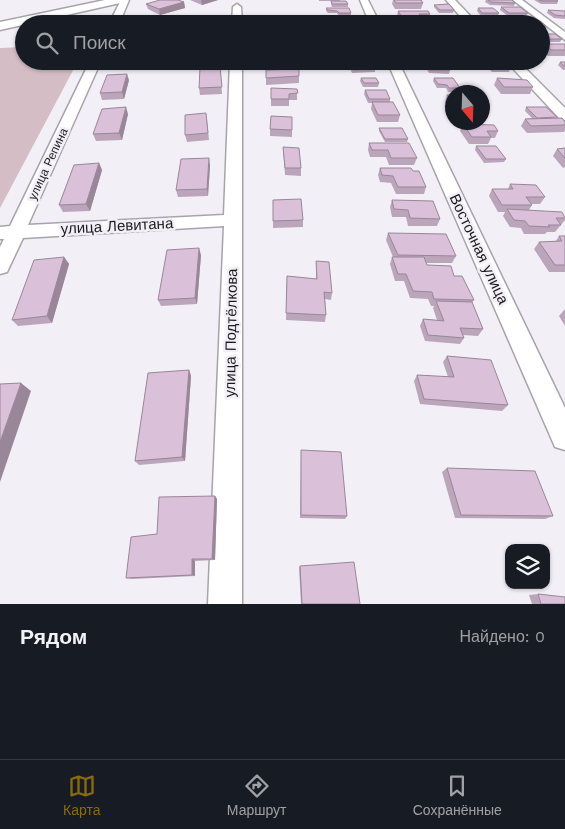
<!DOCTYPE html>
<html lang="ru">
<head>
<meta charset="utf-8">
<style>
  :root { --surface:#171b24; --page:#242831; --text:#f1f3f6; --muted:#9ea1a6; --line:#363941; --accent:#8b6b0b }
  body { margin:0; font-family:"Work Sans",sans-serif; background:var(--page); color:var(--text) }
  .controls { position:absolute; right:15px; bottom:15px; display:grid; overflow:hidden; border-radius:10px; box-shadow:0 1px 4px #0004 }
  .controls button { width:45px; height:45px; display:grid; place-items:center; padding:0; border:0; border-bottom:1px solid var(--line); background:var(--surface); color:var(--text); font:25px sans-serif }
  .compass { position:absolute; left:445px; top:85px; width:45px; height:45px; border-radius:50%; background:var(--surface); box-shadow:0 1px 4px #0004; rotate:161deg }
  .list { margin:0; padding:0; list-style:none }
  h2 { display:flex; justify-content:space-between; align-items:center; height:65px; margin:0; padding:0 20px; font-size:21px }
  h2 small { font-size:16px; font-weight:400; color:var(--muted) }
  .icon { flex:none; width:28px; height:28px; fill:none; stroke:currentColor; stroke-width:2; stroke-linecap:round; stroke-linejoin:round }
  .map { position:relative; flex:none; width:565px; height:604px; overflow:hidden }
  .search { position:absolute; background:var(--surface); box-shadow:0 1px 4px #0004; left:15px; right:15px; top:15px; height:55px; display:flex; align-items:center; gap:12px; box-sizing:border-box; padding:0 18px; border-radius:28px; color:var(--muted); font-size:19px }
  .sheet { height:155px; background:var(--surface) }
  nav { display:flex; justify-content:space-around; align-items:center; box-sizing:border-box; height:70px; border-top:1px solid var(--line); background:var(--surface); font-size:14px; color:var(--muted) }
  nav a { display:grid; justify-items:center; gap:2px }
  nav .on { color:var(--accent) }
  .map>svg:first-child { display:block }
</style>
</head>
<body>
<div class="map">
<svg width="565" height="604" viewBox="0 0 565 604">
  <rect width="100%" height="100%" fill="#f2f0f6"/>
  <path fill="#d5bdc5" d="M24,47V61H78L0,208V48Z"/>
  <g fill="none" stroke-linecap="round" stroke-linejoin="round">
    <g stroke="#a6a4aa" stroke-width="3">
      <g id="minor">
        <path d="M121,0H129L119,24H109Z"/>
        <path d="M360,0H368L380,24H370Z"/>
        <path d="M446,0H455L478,24H467Z"/>
        <path d="M513,0H522L565,32V40Z"/>
        <path d="M237,4L241,7L242,24H232L233,7Z"/>
        <path d="M90,61H101L28,225L224,215L230,61H242V604H208L224,226L23,238L7,272L0,274V247L4,239H0V227L10,226Z"/>
        <path d="M387,61H398L565,408V450L555,447Z"/>
        <path d="M506,61H518L565,108V120L560,119Z"/>
      </g>
    </g>
    <g stroke="#a6a4aa" stroke-width="3">
      <path id="tertiary" d="M105,0H125L120,3L0,30V22Z"/>
    </g>
    <use href="#minor" fill="#fff" fill-rule="evenodd"/>
    <use href="#tertiary" fill="#fff" fill-rule="evenodd"/>
  </g>
  <g fill="#bba5bb">
    <path d="M190,0H218L202,5Z"/>
    <path d="M319,0H340V1L348,4V7H332L331,4V1H319Z"/>
    <path d="M393,0H421L423,3L421,9H395L392,4Z"/>
    <path d="M486,0H512L515,3L514,6L490,5L485,2Z"/>
    <path d="M534,0H556L558,1L557,4H541Z"/>
    <path d="M184,2L185,8L160,15L148,9L146,4Z"/>
    <path d="M434,5L454,10L453,13H439L434,7Z"/>
    <path d="M501,7L528,13L526,16H508L500,10Z"/>
    <path d="M326,8L351,13V16H339L337,13H328L326,11Z"/>
    <path d="M478,8L499,13L498,16H481L477,11Z"/>
    <path d="M548,10L565,11V19L554,18L547,13Z"/>
    <path d="M398,11L430,14L429,20H422L421,23H401L397,16Z"/>
    <path d="M326,16L353,21V24H329L326,19Z"/>
    <path d="M515,21H540L546,26L545,29H541V24H514Z"/>
    <path d="M541,34L562,39L560,42H541Z"/>
    <path d="M544,44H565V56H548L541,51Z"/>
    <path d="M115,61H137L136,66L117,67Z"/>
    <rect x="200" y="61" width="15" height="1"/>
    <path d="M476,61H509L508,62L511,66L509,72H492L486,66L478,67L476,63Z"/>
    <path d="M349,62L375,69V72L352,73L349,66Z"/>
    <path d="M425,62L450,70L449,74L429,73L424,65Z"/>
    <path d="M560,62H565V70H563L558,65Z"/>
    <path d="M220,67L222,94L200,95L199,88Z"/>
    <path d="M299,69V83L266,85V70Z"/>
    <path d="M361,78L379,83L378,87H363L360,81Z"/>
    <path d="M434,78L460,88L459,92H448L446,88H437L433,81Z"/>
    <path d="M497,78L533,87L530,94H501L494,85Z"/>
    <path d="M129,80L124,99L102,100L100,93Z"/>
    <path d="M297,89V100H289V106H271V99Z"/>
    <path d="M365,90L390,99V102L400,115L398,122H377L371,109L372,103H368L364,94Z"/>
    <path d="M447,95H452V112H450L445,102Z"/>
    <path d="M526,107L565,122V130L564,132L527,133L521,126L525,119L532,118L525,111Z"/>
    <path d="M128,114L122,140L96,141L93,134Z"/>
    <path d="M292,117V137L270,136V129Z"/>
    <path d="M207,120L209,140L187,142L185,135Z"/>
    <path d="M463,124L498,131L495,138H491L488,144H469L460,131Z"/>
    <path d="M379,128L408,139L407,142H385L379,131Z"/>
    <path d="M369,143L417,158L414,165H389L386,157H370L368,150Z"/>
    <path d="M476,146L506,159L504,162L484,163L475,150Z"/>
    <path d="M283,147L301,168V176L285,175Z"/>
    <path d="M565,148V167L563,168L553,156L557,149Z"/>
    <path d="M99,163L102,170L90,211L63,212L59,205Z"/>
    <path d="M210,165L208,196L178,197L176,190Z"/>
    <path d="M380,168L413,171L426,187L424,194H396L391,183L380,182L378,175Z"/>
    <path d="M510,184L545,197L540,204H531L532,205L529,210L565,217V220L555,232H547L545,234H524L521,228L510,227L503,216L505,212H498L489,196L492,189H508Z"/>
    <path d="M273,200L303,220V227L273,228Z"/>
    <path d="M392,200L440,219L437,226H408L406,217H392L390,207Z"/>
    <path d="M388,233L456,256L452,263H426L427,265L454,276L474,300L472,303L483,329L478,336L463,335L464,338L460,344L425,341L420,326L423,319L437,320L433,308L434,306H431L428,299L410,298L404,281H395L390,264L392,257H393L386,240Z"/>
    <path d="M559,236H565V272H549L534,249L539,242L556,241Z"/>
    <path d="M201,255L197,304L161,306L158,300Z"/>
    <path d="M64,257L69,264L52,323L18,326L12,320Z"/>
    <path d="M316,261L332,293L331,300L325,299L326,315L325,322L286,320L287,276L316,279Z"/>
    <path d="M565,309V326L559,316Z"/>
    <path d="M447,356L508,405L502,411L420,404L414,381L417,375L448,377L443,362Z"/>
    <path d="M189,370L191,376L185,461L139,465L135,461Z"/>
    <path d="M301,450L347,516L345,519L300,518Z"/>
    <path d="M447,468L553,516L545,519L455,518L442,472Z"/>
    <path d="M215,496L217,499L215,560L195,561V576L132,579L126,578L157,534Z"/>
    <path d="M300,566L360,604H301L299,568Z"/>
    <path d="M538,594L565,604H532L529,595Z"/>
  </g>
  <g fill="#998698">
    <path d="M201,0H218L202,5Z"/>
    <path d="M184,2L185,8L160,15L159,9Z"/>
    <path d="M127,74L129,80L124,99L122,92Z"/>
    <path d="M126,107L128,114L122,140L119,133Z"/>
    <path d="M209,158L210,165L208,196L207,189Z"/>
    <path d="M99,163L102,170L90,211L86,204Z"/>
    <path d="M199,248L201,255L197,304L195,298Z"/>
    <path d="M64,257L69,264L52,323L47,316Z"/>
    <path d="M189,370L191,376L185,461L182,457Z"/>
    <path d="M21,383L31,391L0,482V442Z"/>
    <path d="M215,496L217,499L215,560L212,559Z"/>
    <path d="M192,559L195,561V576L192,575Z"/>
  </g>
  <g fill="#dac0d9" stroke="#998698">
    <path d="M160,0H178L184,2L159,9L146,4Z"/>
    <path d="M394,0H421L423,3H396Z"/>
    <path d="M488,0H512L515,3L491,2Z"/>
    <path d="M539,0H556L558,1H542Z"/>
    <path d="M331,1H346L348,4H332Z"/>
    <path d="M449,4L454,10H440L434,5Z"/>
    <path d="M501,7H520L528,13H509Z"/>
    <path d="M326,8H349L351,13H339L337,11L328,10Z"/>
    <path d="M478,8H493L499,13H482Z"/>
    <path d="M548,10L565,11V16L555,15Z"/>
    <path d="M398,11H428L430,14H419L422,18L402,17Z"/>
    <path d="M326,16H351L353,21H329Z"/>
    <path d="M181,18V24H129L130,20Z"/>
    <path d="M441,21H464L467,24H443Z"/>
    <path d="M515,21H540L546,26H541V24H518Z"/>
    <path d="M541,34H555L562,39H541Z"/>
    <path d="M544,44H565V50H551Z"/>
    <path d="M490,61H507L511,66H494Z"/>
    <path d="M349,62H372L375,69L353,70Z"/>
    <path d="M425,62H444L450,70H430Z"/>
    <path d="M560,62H565V67Z"/>
    <path d="M220,67L222,87L199,88L200,68Z"/>
    <path d="M299,69V76L266,78V70Z"/>
    <path d="M127,74L122,92L100,93L107,75Z"/>
    <path d="M361,78H376L379,83H364Z"/>
    <path d="M434,78H453L460,88H449L447,85L438,84Z"/>
    <path d="M497,78L527,80L533,87H504Z"/>
    <path d="M271,88L297,89L298,93L289,94V99H271Z"/>
    <path d="M365,90H386L390,99H369Z"/>
    <path d="M447,95H452V105Z"/>
    <path d="M372,102H393L400,115H378Z"/>
    <path d="M126,107L119,133L93,134L102,109Z"/>
    <path d="M526,107H546L557,117L537,118Z"/>
    <path d="M206,113L208,133L185,135V115Z"/>
    <path d="M271,116L292,117V130L270,129Z"/>
    <path d="M562,118L565,122V125L531,126L525,119Z"/>
    <path d="M463,124L494,125L498,131H487L491,137H472Z"/>
    <path d="M379,128H402L408,139H385Z"/>
    <path d="M369,143H409L417,158H391L388,150H372Z"/>
    <path d="M476,146H496L506,159H486Z"/>
    <path d="M283,147L299,148L301,168H285Z"/>
    <path d="M565,148V158L557,149Z"/>
    <path d="M209,158L207,189L176,190L181,159Z"/>
    <path d="M99,163L86,204L59,205L74,165Z"/>
    <path d="M380,168H411L413,171H419L426,187H398L393,176L382,175Z"/>
    <path d="M510,184L536,185L545,197H526L532,205H502L492,189H513Z"/>
    <path d="M301,199L303,220L273,221V200Z"/>
    <path d="M392,200L433,201L440,219L410,218L408,210L394,209Z"/>
    <path d="M507,209L562,212L565,218H556L561,225H548L550,227L529,226L525,221L514,220Z"/>
    <path d="M388,233L446,234L456,256L398,255Z"/>
    <path d="M559,236H565V265H555L539,242L562,241Z"/>
    <path d="M199,248L195,298L158,300L167,250Z"/>
    <path d="M64,257L47,316L12,320L34,260Z"/>
    <path d="M392,257H424L427,265L451,266L454,276H462L474,300L434,299L432,292L413,291L406,274H398Z"/>
    <path d="M316,261L329,262L332,293L324,292L326,315L286,313L287,276L317,279Z"/>
    <path d="M436,301L472,302L483,329L460,328L464,338L428,335L423,319L444,321Z"/>
    <path d="M447,356L491,360L508,405L424,399L417,375L454,377Z"/>
    <path d="M189,370L182,457L135,461L148,373Z"/>
    <path d="M21,383L0,442V384Z"/>
    <path d="M301,450L341,452L347,516L301,515Z"/>
    <path d="M447,468L535,471L553,516L461,515Z"/>
    <path d="M215,496L212,559H192V575L126,578L131,537L157,534L159,497Z"/>
    <path d="M354,562L360,604H302L300,566Z"/>
    <path d="M538,594L565,597V604H541Z"/>
  </g>
  <g text-anchor="middle" stroke-width="5" stroke-linejoin="round" paint-order="stroke">
    <g font-size="12" fill="#1b1b1d" stroke="#f2f0f6">
      <text transform="translate(48 164) rotate(-65)" y="4">улица Репина</text>
    </g>
    <g font-size="15" fill="#1b1b1d" stroke="#f2f0f6">
      <text transform="translate(117 226) rotate(-3)" y="5">улица Левитана</text>
      <text transform="translate(479 249) rotate(65)" y="5">Восточная улица</text>
      <text transform="translate(231 333) rotate(-89)" y="5">улица Подтёлкова</text>
    </g>
  </g>
</svg>
<div class="controls">
<button><svg class="icon" aria-label="layers" viewBox="0 0 24 24"><path d="M12 4l9 5-9 5-9-5zM3 14l9 5 9-5"/></svg></button>
</div>
<svg class="compass" viewBox="-18 -18 36 36"><path d="M0-13l5 13h-10z" fill="#e53935"/><path d="M0 13l5-13h-10z" fill="#9ea1a6"/></svg>
<div class="search"><svg class="icon" aria-label="search" viewBox="0 0 24 24"><circle cx="10" cy="10" r="6"/><path d="M15 15l6 6"/></svg>Поиск</div>
</div>
<section class="sheet">
<h2>Рядом<small>Найдено: 0</small></h2>
<ul class="list">
</ul>
</section>
<nav>
<a class="on"><svg class="icon" aria-label="map" viewBox="0 0 24 24"><path d="M3 6l6-2 6 2 6-2v14l-6 2-6-2-6 2zM9 4v14M15 6v14"/></svg>Карта</a>
<a><svg class="icon" aria-label="directions" viewBox="0 0 24 24"><path d="M12 3l9 9-9 9-9-9zM9 14v-3h6M13 9l2 2-2 2"/></svg>Маршрут</a>
<a><svg class="icon" aria-label="saved" viewBox="0 0 24 24"><path d="M7 4h10v16l-5-4-5 4z"/></svg>Сохранённые</a>
</nav>
</body>
</html>
